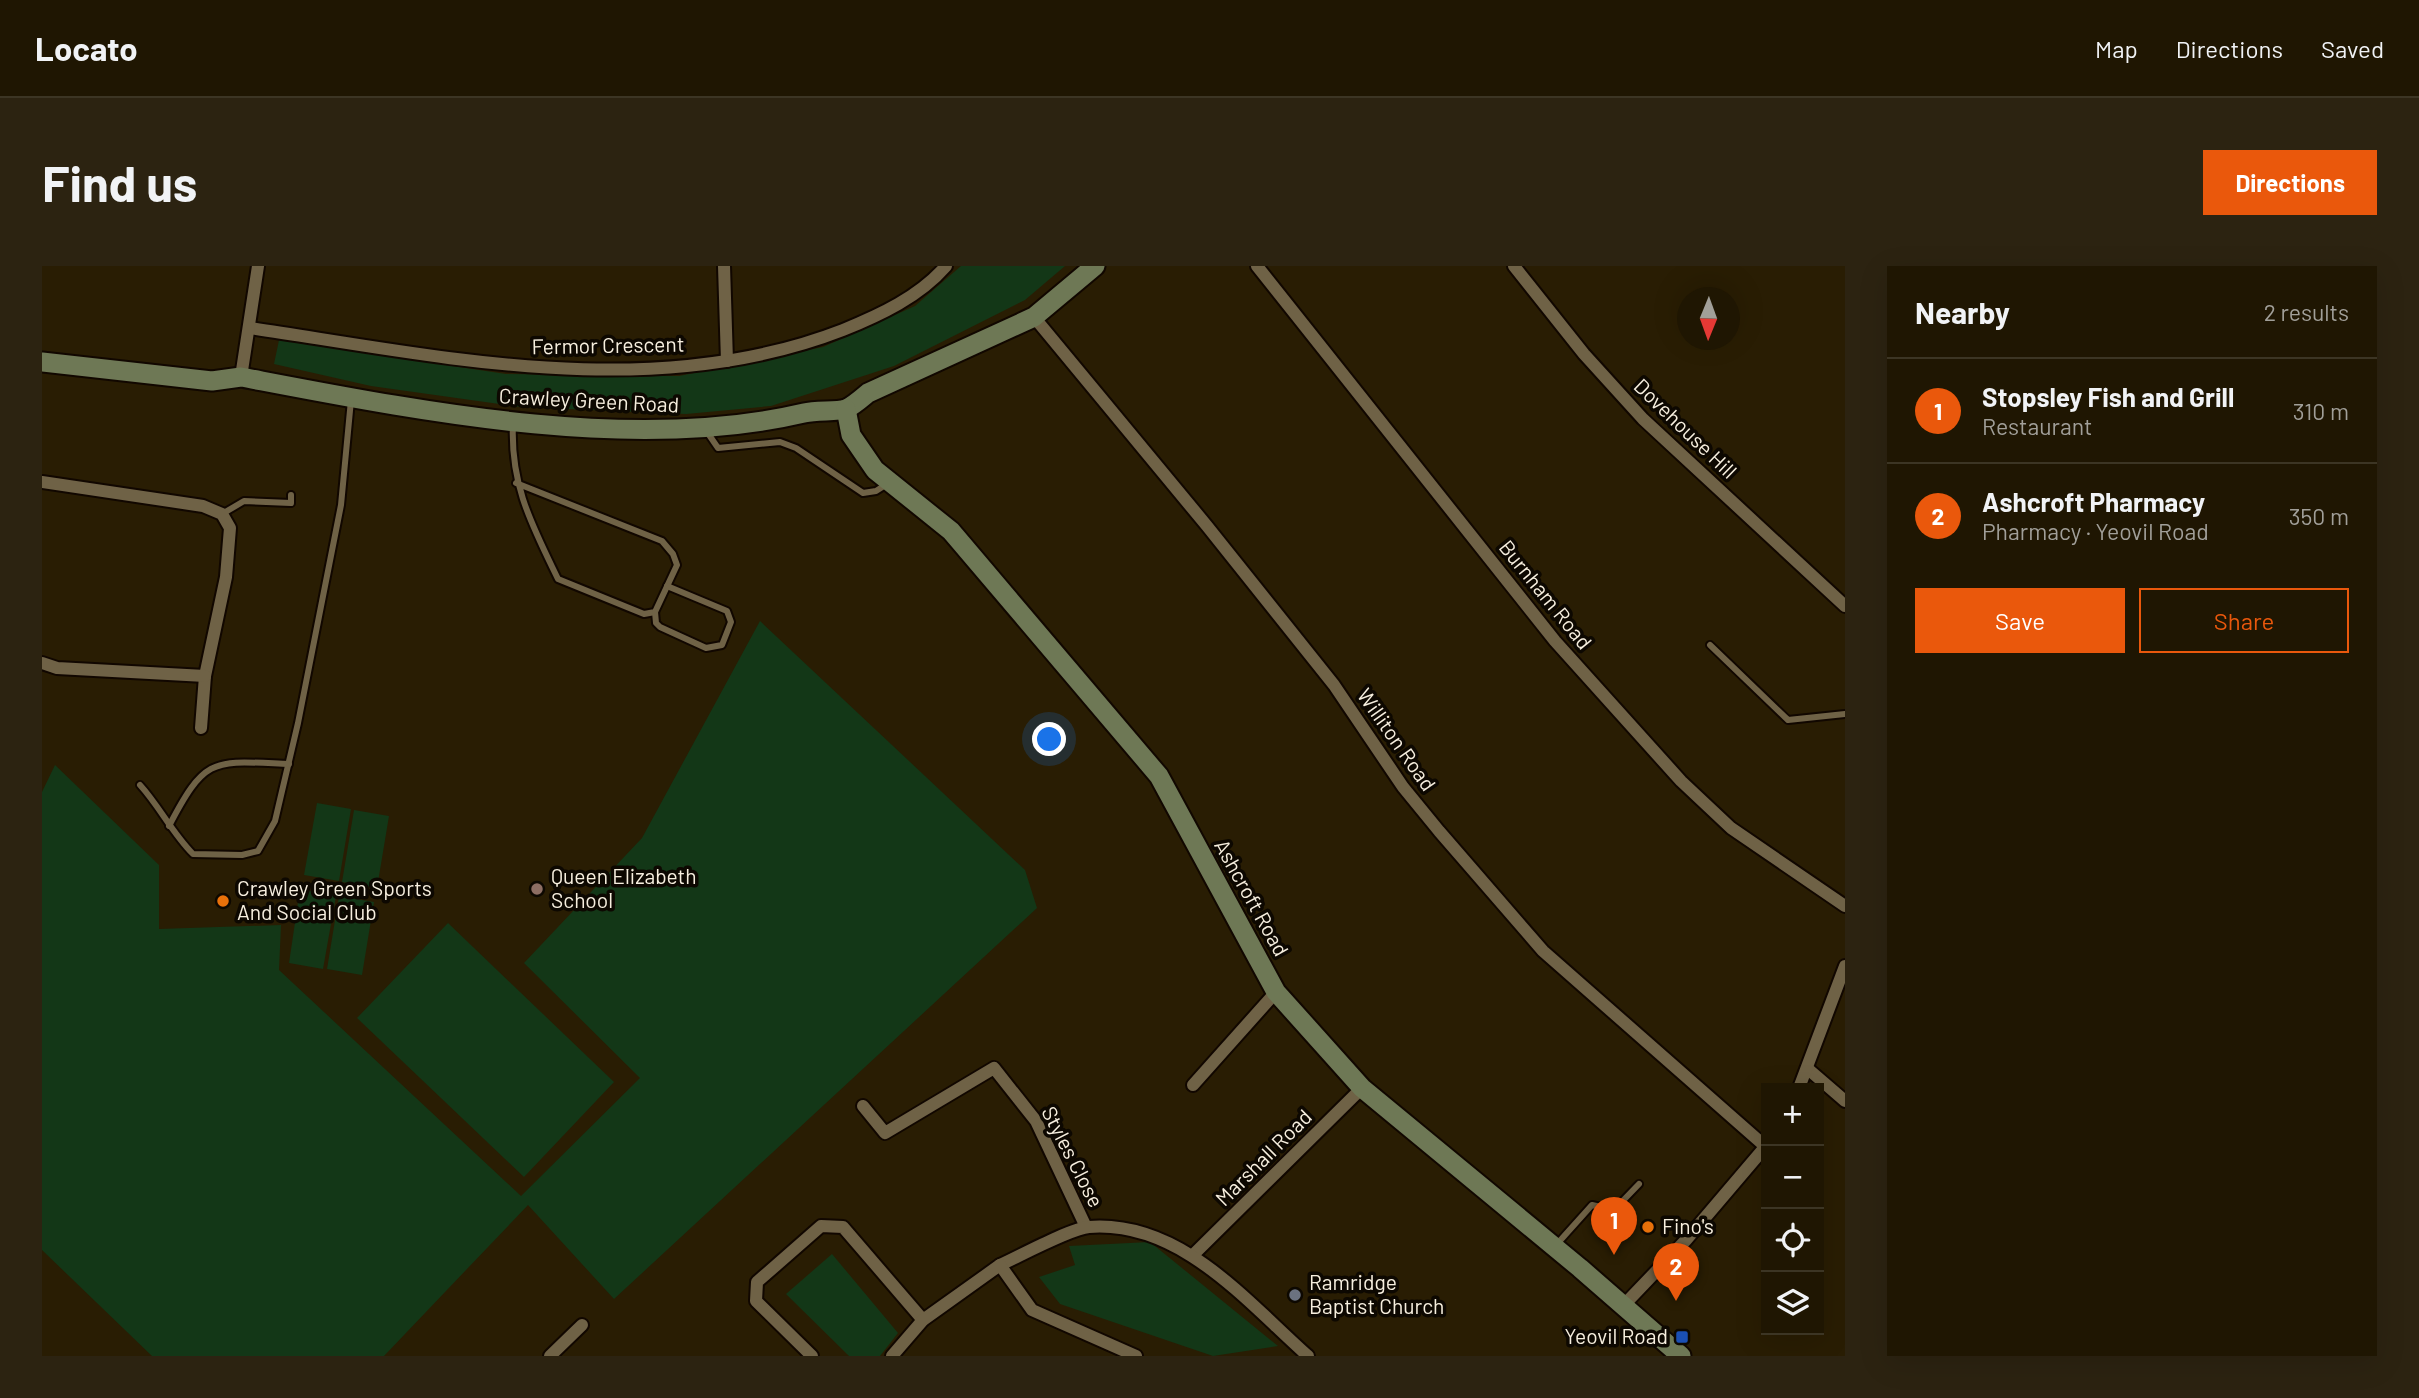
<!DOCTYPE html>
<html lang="en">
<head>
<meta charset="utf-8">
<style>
  :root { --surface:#1f1602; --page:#2c2311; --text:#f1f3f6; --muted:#a19f99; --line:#3c3524; --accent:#ea580c }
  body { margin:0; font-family:Barlow,sans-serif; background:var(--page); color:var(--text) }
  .controls { position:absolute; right:21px; bottom:21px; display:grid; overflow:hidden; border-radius:0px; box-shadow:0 7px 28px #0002 }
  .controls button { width:63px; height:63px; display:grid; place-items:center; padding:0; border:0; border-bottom:2px solid var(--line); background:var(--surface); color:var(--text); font:35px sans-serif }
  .compass { position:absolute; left:1635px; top:21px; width:63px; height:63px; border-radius:50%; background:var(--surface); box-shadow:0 7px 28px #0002; rotate:181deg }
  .you { position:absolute; left:1008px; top:474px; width:24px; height:24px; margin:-18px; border:5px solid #fff; border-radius:50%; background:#1a73e8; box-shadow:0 0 0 10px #1a73e833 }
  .badge { display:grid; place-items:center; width:46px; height:46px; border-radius:50%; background:var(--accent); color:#fff; font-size:23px; font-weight:700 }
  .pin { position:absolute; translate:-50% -58px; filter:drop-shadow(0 2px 4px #0008) }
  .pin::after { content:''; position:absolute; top:37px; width:24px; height:21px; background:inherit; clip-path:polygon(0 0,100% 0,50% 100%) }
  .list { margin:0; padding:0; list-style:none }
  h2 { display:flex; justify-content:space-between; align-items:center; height:91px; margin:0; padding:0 28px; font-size:30px }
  h2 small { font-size:23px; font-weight:400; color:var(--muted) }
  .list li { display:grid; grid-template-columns:46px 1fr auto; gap:21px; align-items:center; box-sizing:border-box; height:105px; padding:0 28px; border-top:2px solid var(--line) }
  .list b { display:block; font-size:26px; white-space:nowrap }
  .list p { margin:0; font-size:23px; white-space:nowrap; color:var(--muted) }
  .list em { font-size:23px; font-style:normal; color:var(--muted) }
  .actions { display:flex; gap:14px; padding:21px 28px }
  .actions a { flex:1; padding:16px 0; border:2px solid var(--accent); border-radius:0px; text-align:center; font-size:24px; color:var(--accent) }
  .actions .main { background:var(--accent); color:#fff }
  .icon { flex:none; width:38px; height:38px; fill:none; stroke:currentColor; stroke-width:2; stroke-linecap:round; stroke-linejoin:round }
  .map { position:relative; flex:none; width:1803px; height:1090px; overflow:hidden; border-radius:0px }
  header { display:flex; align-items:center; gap:42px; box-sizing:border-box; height:98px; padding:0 35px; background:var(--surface); border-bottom:2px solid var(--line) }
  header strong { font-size:33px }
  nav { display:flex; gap:38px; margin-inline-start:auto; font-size:24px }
  .intro { display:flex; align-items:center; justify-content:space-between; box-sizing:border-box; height:168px; padding:0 42px }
  h1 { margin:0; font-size:49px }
  .button { padding:18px 32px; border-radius:0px; background:var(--accent); color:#fff; font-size:24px; font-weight:700 }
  main { display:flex; gap:42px; padding:0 42px }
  aside { flex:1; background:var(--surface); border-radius:0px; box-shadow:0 7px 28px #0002 }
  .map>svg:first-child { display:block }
</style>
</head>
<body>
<header>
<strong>Locato</strong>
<nav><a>Map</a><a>Directions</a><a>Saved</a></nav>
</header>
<div class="intro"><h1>Find us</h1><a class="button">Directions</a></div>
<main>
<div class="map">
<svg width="1803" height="1090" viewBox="0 0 1803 1090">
  <rect width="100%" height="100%" fill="#291d03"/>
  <g fill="#133717">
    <path d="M919,0H1023L983,34L852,100L729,140L644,148L478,141L329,120L232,98L237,74L464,108L637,110L781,81L873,40Z"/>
    <path d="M718,355L983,604L995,642L572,1033L486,939L342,1090H110L0,984V526L13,499L117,599V663L239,659L237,704L479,930L598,812L482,697L600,572Z"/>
    <path d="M275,537L309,543L297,615L262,609Z"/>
    <path d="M312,544L347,550L335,622L300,616Z"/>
    <path d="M258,623L294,630L281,703L247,697Z"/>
    <path d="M297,630L332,636L320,709L285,703Z"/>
    <path d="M406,657L572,816L482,911L315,752Z"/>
    <path d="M1108,976L1236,1080L1171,1090L1018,1038L997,1011L1033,999L1027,980Z"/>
    <path d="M790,988L856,1067L838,1090H807L744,1028Z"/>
  </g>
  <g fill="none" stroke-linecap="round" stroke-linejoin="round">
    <g stroke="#110700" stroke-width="10">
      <g id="lane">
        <path d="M471,157C468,219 490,259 516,313L602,348L613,346L635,299L631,288L620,275L474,217"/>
        <path d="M663,163L676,182L738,176L754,182L821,227L834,225L845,218"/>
        <path d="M180,248L202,235L249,237V229"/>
        <path d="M613,346L614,357L618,361L664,382L680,379L689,356L685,345L625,320"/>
        <path d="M1668,379L1746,454L1803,448"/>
        <path d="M98,519C118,541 130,567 151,588L200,589L216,585L233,555L256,457L299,239L309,134"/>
        <path d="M127,560C164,489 171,495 247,498"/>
        <path d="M1515,978L1550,939L1572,944L1597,918"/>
      </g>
    </g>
    <g stroke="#110700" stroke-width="16">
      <g id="street">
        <path d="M682,0L685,95"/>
        <path d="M1215,0L1513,375L1639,515L1689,562L1803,640"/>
        <path d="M1472,0L1542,88L1601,153L1803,340"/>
        <path d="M992,51L1165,260L1292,419L1361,521L1397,565L1501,685L1724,881"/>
        <path d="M208,62C402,91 611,138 801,64C838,49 877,31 904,0"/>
        <path d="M199,111L216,0"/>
        <path d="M0,216L161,240L180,248L188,262L184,311L163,410L159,462"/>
        <path d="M0,397L15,402L163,410"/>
        <path d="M1766,803L1803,835"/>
        <path d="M1151,819L1234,726"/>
        <path d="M1757,822L1803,700"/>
        <path d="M821,840L843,867L952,802L994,855L1044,961"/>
        <path d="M1151,989L1320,822"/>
        <path d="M958,999C978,990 1027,963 1047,961C1138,954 1204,1035 1266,1090"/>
        <path d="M1581,1040L1644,974L1724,880"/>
        <path d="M508,1090L540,1059"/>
        <path d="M770,1090L714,1035L715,1016L779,960L801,961L881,1054"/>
        <path d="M850,1090L881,1054L958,999L990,1044L1094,1090"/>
      </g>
    </g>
    <g stroke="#110700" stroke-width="23">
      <g id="secondary">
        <path d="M0,96L170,115L199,111C373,144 588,188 762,147C775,144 794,146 804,143C811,140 820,132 826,127L992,51L1053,0"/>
        <path d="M804,143L809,169L833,204L909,265L1117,510L1234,726L1320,822L1538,1002L1639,1090"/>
      </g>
    </g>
    <use href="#lane" stroke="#6f6246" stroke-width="6"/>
    <use href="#street" stroke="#6f6246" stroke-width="12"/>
    <use href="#secondary" stroke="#6e7855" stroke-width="19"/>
  </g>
  <circle fill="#8d6e63" stroke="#0d0801" stroke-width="2.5" cx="495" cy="623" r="7"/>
  <g fill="#e8710a" stroke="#0d0801" stroke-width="2.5">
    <circle cx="181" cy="635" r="7"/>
    <circle cx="1606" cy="961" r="7"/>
  </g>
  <circle fill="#6b7280" stroke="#0d0801" stroke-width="2.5" cx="1253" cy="1029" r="7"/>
  <rect fill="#1a4fb4" stroke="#0d0801" stroke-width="2.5" x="1633" y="1064" width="14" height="14" rx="3.5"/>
  <g text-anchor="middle" stroke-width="7" stroke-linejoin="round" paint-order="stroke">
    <g font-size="21" fill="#f7efdf" stroke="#0d0801">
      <text transform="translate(566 80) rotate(-1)" y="7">Fermor Crescent</text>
      <text transform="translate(547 135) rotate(3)" y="7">Crawley Green Road</text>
      <text transform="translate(1643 163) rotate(44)" y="7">Dovehouse Hill</text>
      <text transform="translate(1503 329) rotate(51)" y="7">Burnham Road</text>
      <text transform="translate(1354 474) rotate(55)" y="7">Williton Road</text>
      <text transform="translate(1209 632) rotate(61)" y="7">Ashcroft Road</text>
      <text transform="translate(1030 891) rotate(63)" y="7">Styles Close</text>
      <text transform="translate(1222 892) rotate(-45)" y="7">Marshall Road</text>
    </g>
    <g font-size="21" fill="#f7efdf" stroke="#0d0801" text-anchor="start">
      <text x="509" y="618">Queen Elizabeth<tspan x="509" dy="24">School</tspan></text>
      <text x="195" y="630">Crawley Green Sports<tspan x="195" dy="24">And Social Club</tspan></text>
      <text x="1620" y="968">Fino's</text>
      <text x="1267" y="1024">Ramridge<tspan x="1267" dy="24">Baptist Church</tspan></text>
      <text x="1626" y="1078" text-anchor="end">Yeovil Road</text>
    </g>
  </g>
</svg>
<div class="controls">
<button>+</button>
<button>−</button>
<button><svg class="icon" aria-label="locate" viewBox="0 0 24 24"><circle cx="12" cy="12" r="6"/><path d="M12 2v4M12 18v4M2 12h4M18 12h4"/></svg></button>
<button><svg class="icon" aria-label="layers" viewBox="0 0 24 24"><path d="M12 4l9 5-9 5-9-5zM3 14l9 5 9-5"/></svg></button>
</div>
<svg class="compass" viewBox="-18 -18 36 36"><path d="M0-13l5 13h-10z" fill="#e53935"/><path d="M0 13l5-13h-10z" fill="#a19f99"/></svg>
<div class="you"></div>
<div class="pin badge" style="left:1572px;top:989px">1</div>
<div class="pin badge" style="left:1634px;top:1035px">2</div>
</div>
<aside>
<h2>Nearby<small>2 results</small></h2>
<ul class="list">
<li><span class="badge">1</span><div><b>Stopsley Fish and Grill</b><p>Restaurant</p></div><em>310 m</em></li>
<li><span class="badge">2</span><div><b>Ashcroft Pharmacy</b><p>Pharmacy · Yeovil Road</p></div><em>350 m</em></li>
</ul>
<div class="actions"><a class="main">Save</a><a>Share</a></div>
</aside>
</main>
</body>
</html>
